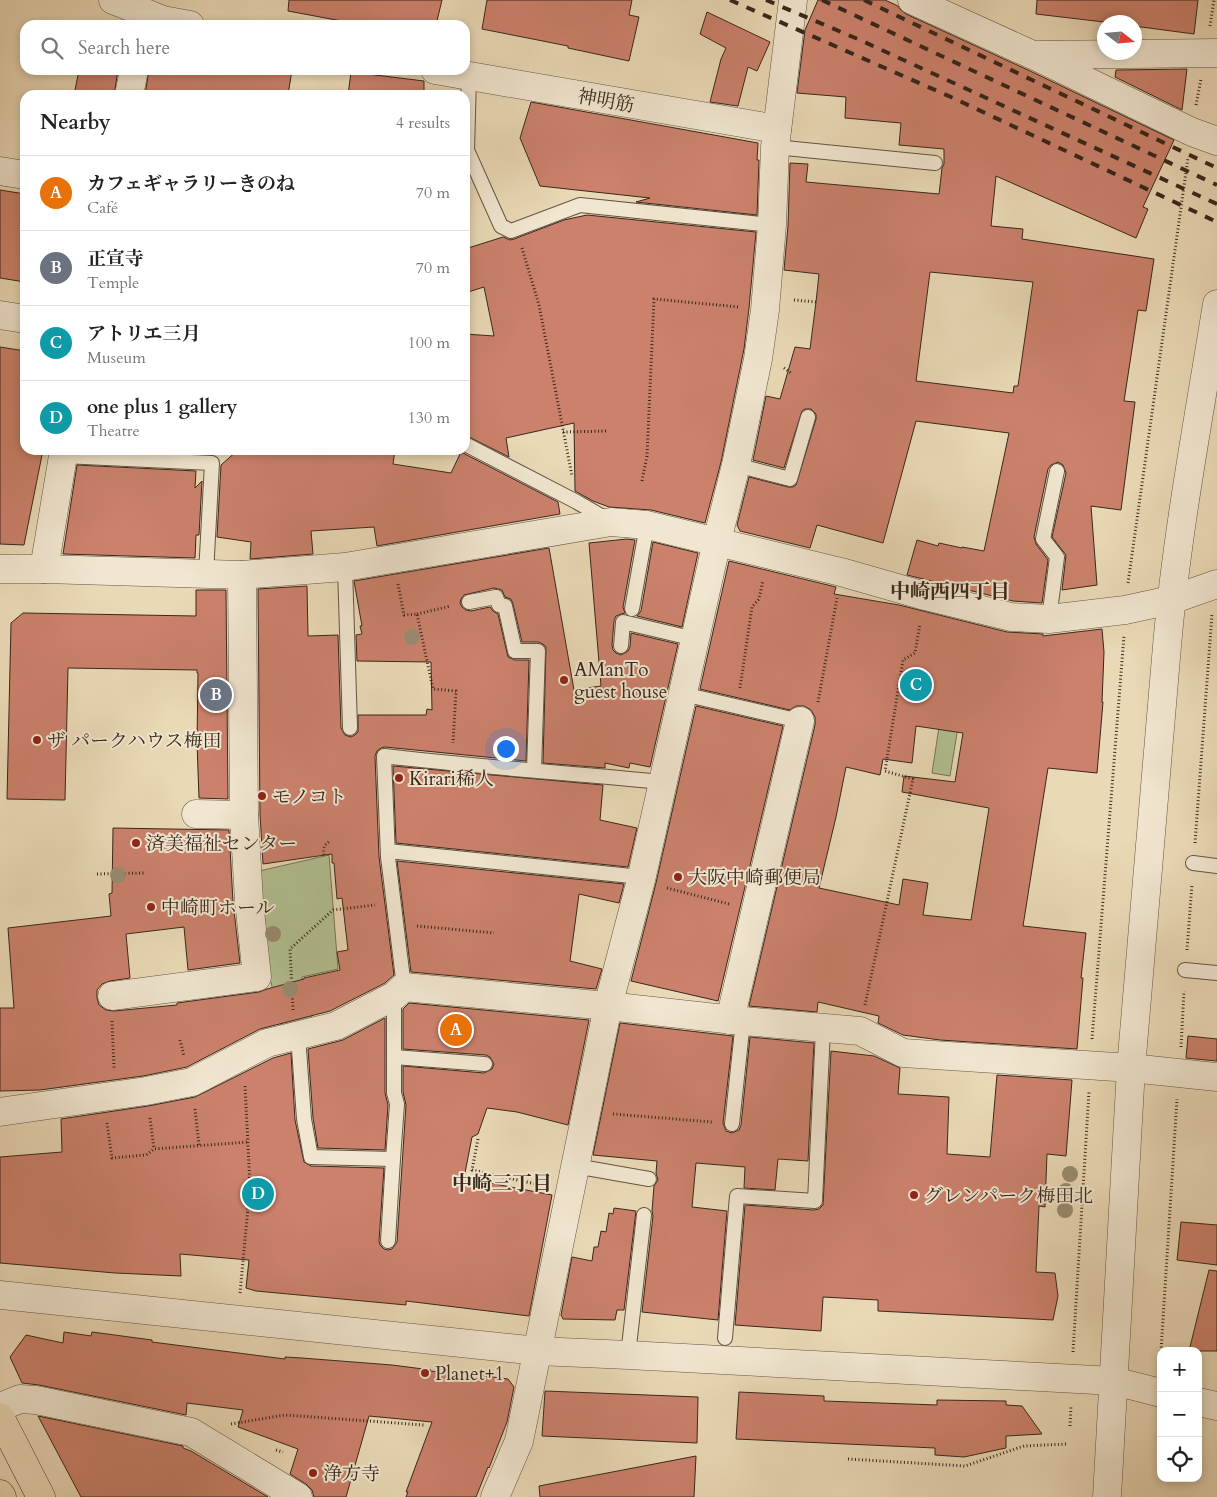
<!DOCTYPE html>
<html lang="en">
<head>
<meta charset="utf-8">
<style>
  :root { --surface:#fff; --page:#f2f2f2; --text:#222; --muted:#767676; --line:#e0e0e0; --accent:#2563eb }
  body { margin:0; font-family:Cardo,"Noto Serif JP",serif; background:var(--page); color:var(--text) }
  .controls { position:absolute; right:15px; bottom:15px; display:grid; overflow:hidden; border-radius:10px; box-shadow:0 2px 8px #0003 }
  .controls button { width:45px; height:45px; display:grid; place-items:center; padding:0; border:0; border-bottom:1px solid var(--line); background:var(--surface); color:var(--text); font:25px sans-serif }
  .compass { position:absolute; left:1097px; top:15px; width:45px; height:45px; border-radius:50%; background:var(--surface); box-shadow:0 2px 8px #0003; rotate:106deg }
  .you { position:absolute; left:505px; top:748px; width:18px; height:18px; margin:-12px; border:4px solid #fff; border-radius:50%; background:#1a73e8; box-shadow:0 0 0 8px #1a73e833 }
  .badge { display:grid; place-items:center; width:32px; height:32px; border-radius:50%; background:var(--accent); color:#fff; font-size:16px; font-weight:700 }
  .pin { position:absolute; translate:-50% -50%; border:2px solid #fff; box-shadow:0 1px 5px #0006 }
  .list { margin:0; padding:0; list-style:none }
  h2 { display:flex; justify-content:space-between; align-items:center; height:65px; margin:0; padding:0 20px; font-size:21px }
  h2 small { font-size:16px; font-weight:400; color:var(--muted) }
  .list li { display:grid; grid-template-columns:32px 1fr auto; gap:15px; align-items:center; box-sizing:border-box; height:75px; padding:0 20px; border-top:1px solid var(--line) }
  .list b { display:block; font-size:19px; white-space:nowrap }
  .list p { margin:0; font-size:16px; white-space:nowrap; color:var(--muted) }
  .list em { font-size:16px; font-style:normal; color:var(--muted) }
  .icon { flex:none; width:28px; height:28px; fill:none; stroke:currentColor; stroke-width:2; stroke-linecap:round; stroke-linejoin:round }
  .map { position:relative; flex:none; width:1217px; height:1497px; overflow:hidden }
  .search { position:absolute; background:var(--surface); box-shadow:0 2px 8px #0003; left:20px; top:20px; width:450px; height:55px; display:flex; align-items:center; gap:12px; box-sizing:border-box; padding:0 18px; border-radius:15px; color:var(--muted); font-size:19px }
  .panel { position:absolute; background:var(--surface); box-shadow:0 2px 8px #0003; left:20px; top:90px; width:450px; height:365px; border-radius:15px }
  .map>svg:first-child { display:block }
</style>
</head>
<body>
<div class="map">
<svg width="1217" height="1497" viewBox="0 0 1217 1497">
  <rect width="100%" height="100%" fill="#ead9b6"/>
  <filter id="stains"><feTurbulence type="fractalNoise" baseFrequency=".004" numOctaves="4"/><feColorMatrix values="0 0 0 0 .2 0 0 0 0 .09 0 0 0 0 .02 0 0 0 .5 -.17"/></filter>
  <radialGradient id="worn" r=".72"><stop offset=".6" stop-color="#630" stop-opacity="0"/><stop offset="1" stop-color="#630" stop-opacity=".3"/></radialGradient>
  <g fill="#b2c091" stroke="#757456">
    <path d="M947,675L966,678L950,776L932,773Z"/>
    <path d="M329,855L338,969L302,977L313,1022L282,1032L271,982L264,977L255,872Z"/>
  </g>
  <g fill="#cb816c" stroke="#38271b" fill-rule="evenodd">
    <path d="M289,0H442L436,25H363L288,11Z"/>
    <path d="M487,0H632L629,15L639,17L629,61L568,48V46L482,29Z"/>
    <path d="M818,0H885L898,6L900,9L906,14L1028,70L1174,140L1143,207L1148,209L1136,238L996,176L991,226L1023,229L1022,239L1154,259L1146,311L1138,310L1124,401L1135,402L1121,510L1091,506L1097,585L1062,590L1066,555L1052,537L1066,473L1063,465L1058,462L1051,465L1048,469L1034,537L1036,544L1048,560L1042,603L1013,601L907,575L917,540L938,546L939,543L962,548V547L984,551L1009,433L916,421L883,543L817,525L810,548L740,531L737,525L749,477L788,487H793L796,485L816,419V414L811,409H805L802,411L784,468L753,460L766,396L780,399L795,347L810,349L816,302L819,274L784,270L788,226L790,163L808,164L806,182L939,194L942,168L944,164V149L899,145L901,123L845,118L846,97L797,93L805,30ZM930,272L1033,282L1018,386H1014L1013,393L916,381Z"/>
    <path d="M1037,0H1198L1194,34L1134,26V22H1104L1036,14Z"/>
    <path d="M707,12L770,42L757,71L748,67L738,106L710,102L721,59L726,48L700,34Z"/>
    <path d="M1187,69L1182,110L1115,77L1116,70Z"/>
    <path d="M79,70H118L114,95H74Z"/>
    <path d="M149,70H292L288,95H145Z"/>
    <path d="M351,72L424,81V95H348Z"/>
    <path d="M531,102L758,143L757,160H759L757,215L636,202L650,198L540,186L520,138Z"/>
    <path d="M0,190L25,194V282L0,278Z"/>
    <path d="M587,215L756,232L749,308L744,349L721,462L705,523L651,510L609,507L593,501L575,491L574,423L506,438L509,457L465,435V334L494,336L484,287L465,293V249L503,237L510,240L514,239L564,220Z"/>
    <path d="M0,347L25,351V450H43L24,545L0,544Z"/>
    <path d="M122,450H198L197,454Z"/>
    <path d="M238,450H395L393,464L451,473L461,452L558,502L560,514L377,546L374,527L311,531L313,554L250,559L251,542L217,537L221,465Z"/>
    <path d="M77,465L196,471L195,488L202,481L199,535H196L195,558L63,554Z"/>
    <path d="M627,539L635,540L623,607L625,613L621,614L616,616L614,621L612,645L613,650L616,653L621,655L628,651L630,647L631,633L678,644L650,767L630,763L629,768L605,763V768L543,763L546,647L543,644L538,642H522L513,604L511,599L505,597L502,590L494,588L464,595L461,599L460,603L462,607L466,610L471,611L490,607L493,611L498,614L508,657L515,660H529L526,761L385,747L381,748L377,751L375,756L379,857L394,975L385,983L330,1011L260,1029L187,1067L143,1076L40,1090L0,1091V1008H14L8,928L111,916L109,894L112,893L113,828L229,830L233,902L240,963L188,970L184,927L126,934L130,978L110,981L102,984L97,990V998L99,1005L106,1010L114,1011L177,1005V1003L259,992L267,989L304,979V978L340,970L337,952L348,950L342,898L337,899L334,863H332V854L263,864L260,814L258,589L307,586L308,636L338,635L341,728L345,735L351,737L355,735L358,732V715H426L427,709L432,710L431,662L357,661L356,635L362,634L360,626H362L354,581L549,548L574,690L601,686L589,543Z"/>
    <path d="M653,542L698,553L682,627L637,616L641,611Z"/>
    <path d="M729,561L836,587L834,594L899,605L1007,632L1043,634V636L1102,629L1104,652L1102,702H1103L1097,773L1048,768L1023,926L1086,933L1081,978H1083L1077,1049L940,1040L903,1035L878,1023L879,1016L818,1002L817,1012L749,1006L815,725V717L811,710L804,706H796L790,710L700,689ZM916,726L963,733L955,782L904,776L902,792L989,808L971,920L923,915L928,883L903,879L899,905L819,888L836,817L846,767L880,775L883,759L912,763Z"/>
    <path d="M196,590H226L228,799L199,798L197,743L198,673H197V670L68,668L65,800L7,799L11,623L23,613L196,616Z"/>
    <path d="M696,706L783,726L718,1001L631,981L656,883Z"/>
    <path d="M393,766L603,785L600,820L637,828L628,867L396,843Z"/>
    <path d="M397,861L624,884L619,903L579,894L570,961L602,969L596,989L411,972Z"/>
    <path d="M409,1003L589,1020L568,1125L517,1112L487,1108L478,1134L472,1137L464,1178L552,1195L529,1316L406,1301V1305L256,1291L246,1288L249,1260L180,1254L181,1276L115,1273L0,1263V1157L62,1152L61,1119L148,1106L195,1097L273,1058L291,1053L295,1120L304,1162L311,1166L384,1168L379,1241L380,1245L384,1249L388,1250L392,1249L397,1242L406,1105L403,1092V1066L484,1073L492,1069L494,1064L490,1057L486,1055L403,1049V1009Z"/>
    <path d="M385,1018V1093L388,1105L385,1150L318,1148L313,1118L308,1049L343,1040Z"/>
    <path d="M620,1023L733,1036L723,1123L726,1131L732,1133L739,1130L741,1125L750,1037L814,1043L808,1161L778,1159L775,1190L744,1188L745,1167L696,1163L692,1207L727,1211L718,1320L642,1312L653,1216L652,1211L654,1186L658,1180L656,1173L657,1161L593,1155Z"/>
    <path d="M1188,1036L1217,1039V1061L1186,1058Z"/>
    <path d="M831,1051L874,1056L900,1068L898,1094L949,1097L947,1154L990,1157L997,1075L1072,1080L1066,1156L1047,1154L1045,1207L1039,1206L1036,1272L1055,1273L1058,1296L1053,1320L878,1311V1300L823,1297L821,1331L735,1325L745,1205L814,1210L819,1209L823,1205Z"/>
    <path d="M614,1208L636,1211L624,1310H617L615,1320L563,1319L561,1315L572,1257L592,1261L594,1247H598L601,1231L606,1232L609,1213L613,1214Z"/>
    <path d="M1181,1222L1217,1225V1265L1177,1260Z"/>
    <path d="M1209,1270L1217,1271V1351H1189Z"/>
    <path d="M64,1332L91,1336L92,1332L152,1340V1342L285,1359V1357L302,1358L392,1365L431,1370L430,1371L485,1376L508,1379L514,1387L507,1422L489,1468L488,1467L476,1497H406L408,1492H406L432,1422L369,1416L346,1497H314L312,1490L306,1484L290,1474L298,1449L238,1427L243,1410L187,1403L186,1415L39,1385L22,1383L10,1357L26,1335L63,1343Z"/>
    <path d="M545,1391L698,1397L697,1443L542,1436Z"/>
    <path d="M739,1392L824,1396V1401L937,1405V1400L1006,1401V1405L1022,1406L1042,1434L1006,1436V1448L964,1457L935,1455V1448L736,1439Z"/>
    <path d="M38,1416L183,1446V1448L191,1451L268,1497H81Z"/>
    <path d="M696,1456L694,1497H540L539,1486Z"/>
  </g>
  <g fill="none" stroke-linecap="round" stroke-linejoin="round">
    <g stroke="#645442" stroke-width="16">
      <g id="service">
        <path d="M469,76L467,150L501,226L511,231L580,205L772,225"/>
        <path d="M775,147L935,163"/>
        <path d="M465,444L577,502L608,520"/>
        <path d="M63,456L212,463L206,574"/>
        <path d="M736,465L790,479L808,417"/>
        <path d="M345,567L350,728"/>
        <path d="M469,602L496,597L499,605L505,606L515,651H538L534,770"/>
        <path d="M632,609L647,525"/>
        <path d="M1049,619L1057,557L1043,539L1057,471"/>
        <path d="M621,646L623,622L695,639"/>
        <path d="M683,694L800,721"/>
        <path d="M388,851L631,876L641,880"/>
        <path d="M1193,863L1217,866"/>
        <path d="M1185,970L1217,973"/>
        <path d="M404,987L388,857L384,756C477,767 570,773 663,782"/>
        <path d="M298,1035L304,1119L311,1157L393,1159L397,1104L394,1093V996"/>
        <path d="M394,1057L485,1064"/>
        <path d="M732,1124L743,1021"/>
        <path d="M575,1166L649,1179"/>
        <path d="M388,1241L393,1159"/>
        <path d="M725,1338L737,1196L815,1201L823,1029"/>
        <path d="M628,1355L644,1215"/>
      </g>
    </g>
    <g stroke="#645442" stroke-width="29">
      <g id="minor">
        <path d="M113,0L163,20L190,25"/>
        <path d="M912,0L1035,56L1192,132L1217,141"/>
        <path d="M1039,55L1217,53"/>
        <path d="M435,70L777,129"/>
        <path d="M129,95L134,70"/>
        <path d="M0,171L25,175"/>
        <path d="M0,315L25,319"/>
        <path d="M0,569H44L242,575L345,567L611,522L647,525L841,572L925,596L1011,617L1049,619L1125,610L1171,600"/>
        <path d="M44,569L64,450"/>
        <path d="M196,814L244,815"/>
        <path d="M112,996L257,977L249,901L244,815L242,575"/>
        <path d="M730,1020L800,721"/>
        <path d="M0,1112L146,1091L192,1082L267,1043L336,1026L394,996L404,987L608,1006L743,1021L860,1031L903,1053L1131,1068L1217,1077"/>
        <path d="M0,1407L20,1399L36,1400L191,1432L298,1497"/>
        <path d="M495,1497L519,1441L608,1006L641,880L717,541L736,465L758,359L765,310L772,225L775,147L793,0"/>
      </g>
    </g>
    <g stroke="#645442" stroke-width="29">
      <g id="tertiary">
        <path d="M1171,600L1217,584"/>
        <path d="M0,1295L538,1351L628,1355L1114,1381L1161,1393"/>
        <path d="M1198,1402L1217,1406"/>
        <path d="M1107,1497L1131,1068L1167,646C1177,531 1199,417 1217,304"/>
      </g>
    </g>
    <g stroke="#38271b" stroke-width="29">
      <g id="primary">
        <path d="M0,1417L41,1497"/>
        <path d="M0,1494L2,1497"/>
      </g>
    </g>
    <g stroke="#38271b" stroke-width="3" stroke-dasharray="1 2.5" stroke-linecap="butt">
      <path d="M1210,26L1214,0"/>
      <path d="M1196,105L1201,79"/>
      <path d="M522,248L539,305L572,476"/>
      <path d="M794,300L816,302"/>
      <path d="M784,368L791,373"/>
      <path d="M563,432L608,431"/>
      <path d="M642,481L647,456L654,299L739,307"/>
      <path d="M1128,583L1188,158"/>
      <path d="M398,584L404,615L417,614L433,689L456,691L453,743"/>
      <path d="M417,614L451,606"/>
      <path d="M740,688L752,607L759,599L763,580"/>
      <path d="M818,702L837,598"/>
      <path d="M1195,843L1212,614"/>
      <path d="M324,855C323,848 324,845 330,841"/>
      <path d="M97,874L146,873"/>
      <path d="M667,888L729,904"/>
      <path d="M417,926L494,933"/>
      <path d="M1187,950L1192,884"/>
      <path d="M865,1005L913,779L885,771L903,660L915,653L920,624"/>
      <path d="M293,1010L290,949L333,910L375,905"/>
      <path d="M112,1021L114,1068"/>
      <path d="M1092,1039L1124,636"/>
      <path d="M180,1040L184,1056"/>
      <path d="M1181,1047L1184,991"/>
      <path d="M195,1109L199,1145"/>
      <path d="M613,1114L712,1122"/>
      <path d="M150,1118L154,1149"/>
      <path d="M107,1123L112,1158L146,1155L154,1149L248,1142"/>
      <path d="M478,1139L472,1170L545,1186"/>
      <path d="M240,1293L250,1186L245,1085"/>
      <path d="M1161,1351L1177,1099"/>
      <path d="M1073,1352L1089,1091"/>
      <path d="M1160,1366L1161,1357"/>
      <path d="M231,1424L285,1415L424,1425"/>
      <path d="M1070,1426L1071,1405"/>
      <path d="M276,1450L283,1452"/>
      <path d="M848,1459L965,1466L1024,1446L1067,1444"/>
    </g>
    <use href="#service" stroke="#f1e6d0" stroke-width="14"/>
    <use href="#minor" stroke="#f1e6d0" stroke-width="28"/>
    <use href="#tertiary" stroke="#f1e6d0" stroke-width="28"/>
    <use href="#primary" stroke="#ead9b6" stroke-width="28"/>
    <g stroke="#38271b" stroke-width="4" stroke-dasharray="9 9" stroke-linecap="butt">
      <path d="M730,0L951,97L1217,222"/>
      <path d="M766,0L860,40L1217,204"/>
      <path d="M822,0L1217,185"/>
      <path d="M864,0L1217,168"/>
    </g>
  </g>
  <g fill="#998c71">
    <circle cx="412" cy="637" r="8"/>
    <circle cx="118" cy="875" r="8"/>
    <circle cx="273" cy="934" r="8"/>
    <circle cx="290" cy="989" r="8"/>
    <circle cx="1070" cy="1174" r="8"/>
    <circle cx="1066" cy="1191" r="8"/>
    <circle cx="1065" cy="1210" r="8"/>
  </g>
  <g fill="#8f2418" stroke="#f1e6d0" stroke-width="2">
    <circle cx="564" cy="680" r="5"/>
    <circle cx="37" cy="740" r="5"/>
    <circle cx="399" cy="778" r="5"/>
    <circle cx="262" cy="796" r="5"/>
    <circle cx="136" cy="843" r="5"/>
    <circle cx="678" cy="877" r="5"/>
    <circle cx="151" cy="907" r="5"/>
    <circle cx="914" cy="1195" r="5"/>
    <circle cx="425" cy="1373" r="5"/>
    <circle cx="313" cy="1473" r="5"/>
  </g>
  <g text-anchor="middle" stroke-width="4" stroke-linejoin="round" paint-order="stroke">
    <g font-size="19" fill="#38271b" stroke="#f1e6d0">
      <text transform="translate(606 100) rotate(10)" y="7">神明筋</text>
    </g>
    <g font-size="19" fill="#38271b" stroke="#f1e6d0" text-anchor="start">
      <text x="574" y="676">AManTo<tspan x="574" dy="22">guest house</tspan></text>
      <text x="47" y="747">ザ パークハウス梅田</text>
      <text x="409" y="785">Kirari稀人</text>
      <text x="272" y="803">モノコト</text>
      <text x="146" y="850">済美福祉センター</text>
      <text x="688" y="884">大阪中崎郵便局</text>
      <text x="161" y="914">中崎町ホール</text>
      <text x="924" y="1202">グレンパーク梅田北</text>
      <text x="435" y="1380">Planet+1</text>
      <text x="323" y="1480">浄方寺</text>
    </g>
    <g font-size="20" font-weight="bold" fill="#38271b" stroke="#f1e6d0">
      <text x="950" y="598">中崎西四丁目</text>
      <text x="502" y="1190">中崎三丁目</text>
    </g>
  </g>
  <rect width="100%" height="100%" filter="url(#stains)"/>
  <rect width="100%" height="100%" fill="url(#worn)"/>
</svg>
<div class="controls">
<button>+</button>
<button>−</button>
<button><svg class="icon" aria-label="locate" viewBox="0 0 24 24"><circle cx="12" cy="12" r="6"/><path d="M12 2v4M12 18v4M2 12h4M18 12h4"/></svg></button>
</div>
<svg class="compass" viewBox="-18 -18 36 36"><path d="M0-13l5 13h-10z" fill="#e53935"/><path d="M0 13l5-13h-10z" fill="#767676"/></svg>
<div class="you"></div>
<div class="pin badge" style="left:456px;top:1030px;background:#e8710a">A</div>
<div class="pin badge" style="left:216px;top:695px;background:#6b7280">B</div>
<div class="pin badge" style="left:916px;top:685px;background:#0f9aa8">C</div>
<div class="pin badge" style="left:258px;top:1194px;background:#0f9aa8">D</div>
<div class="search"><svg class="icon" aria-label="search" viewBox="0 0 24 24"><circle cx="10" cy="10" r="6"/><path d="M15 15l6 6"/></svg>Search here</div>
<section class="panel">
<h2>Nearby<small>4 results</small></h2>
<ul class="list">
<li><span class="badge" style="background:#e8710a">A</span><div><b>カフェギャラリーきのね</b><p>Café</p></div><em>70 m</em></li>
<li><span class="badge" style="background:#6b7280">B</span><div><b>正宣寺</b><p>Temple</p></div><em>70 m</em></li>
<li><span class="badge" style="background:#0f9aa8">C</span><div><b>アトリエ三月</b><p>Museum</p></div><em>100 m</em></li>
<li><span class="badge" style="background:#0f9aa8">D</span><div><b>one plus 1 gallery</b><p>Theatre</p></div><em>130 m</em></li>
</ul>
</section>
</div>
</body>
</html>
